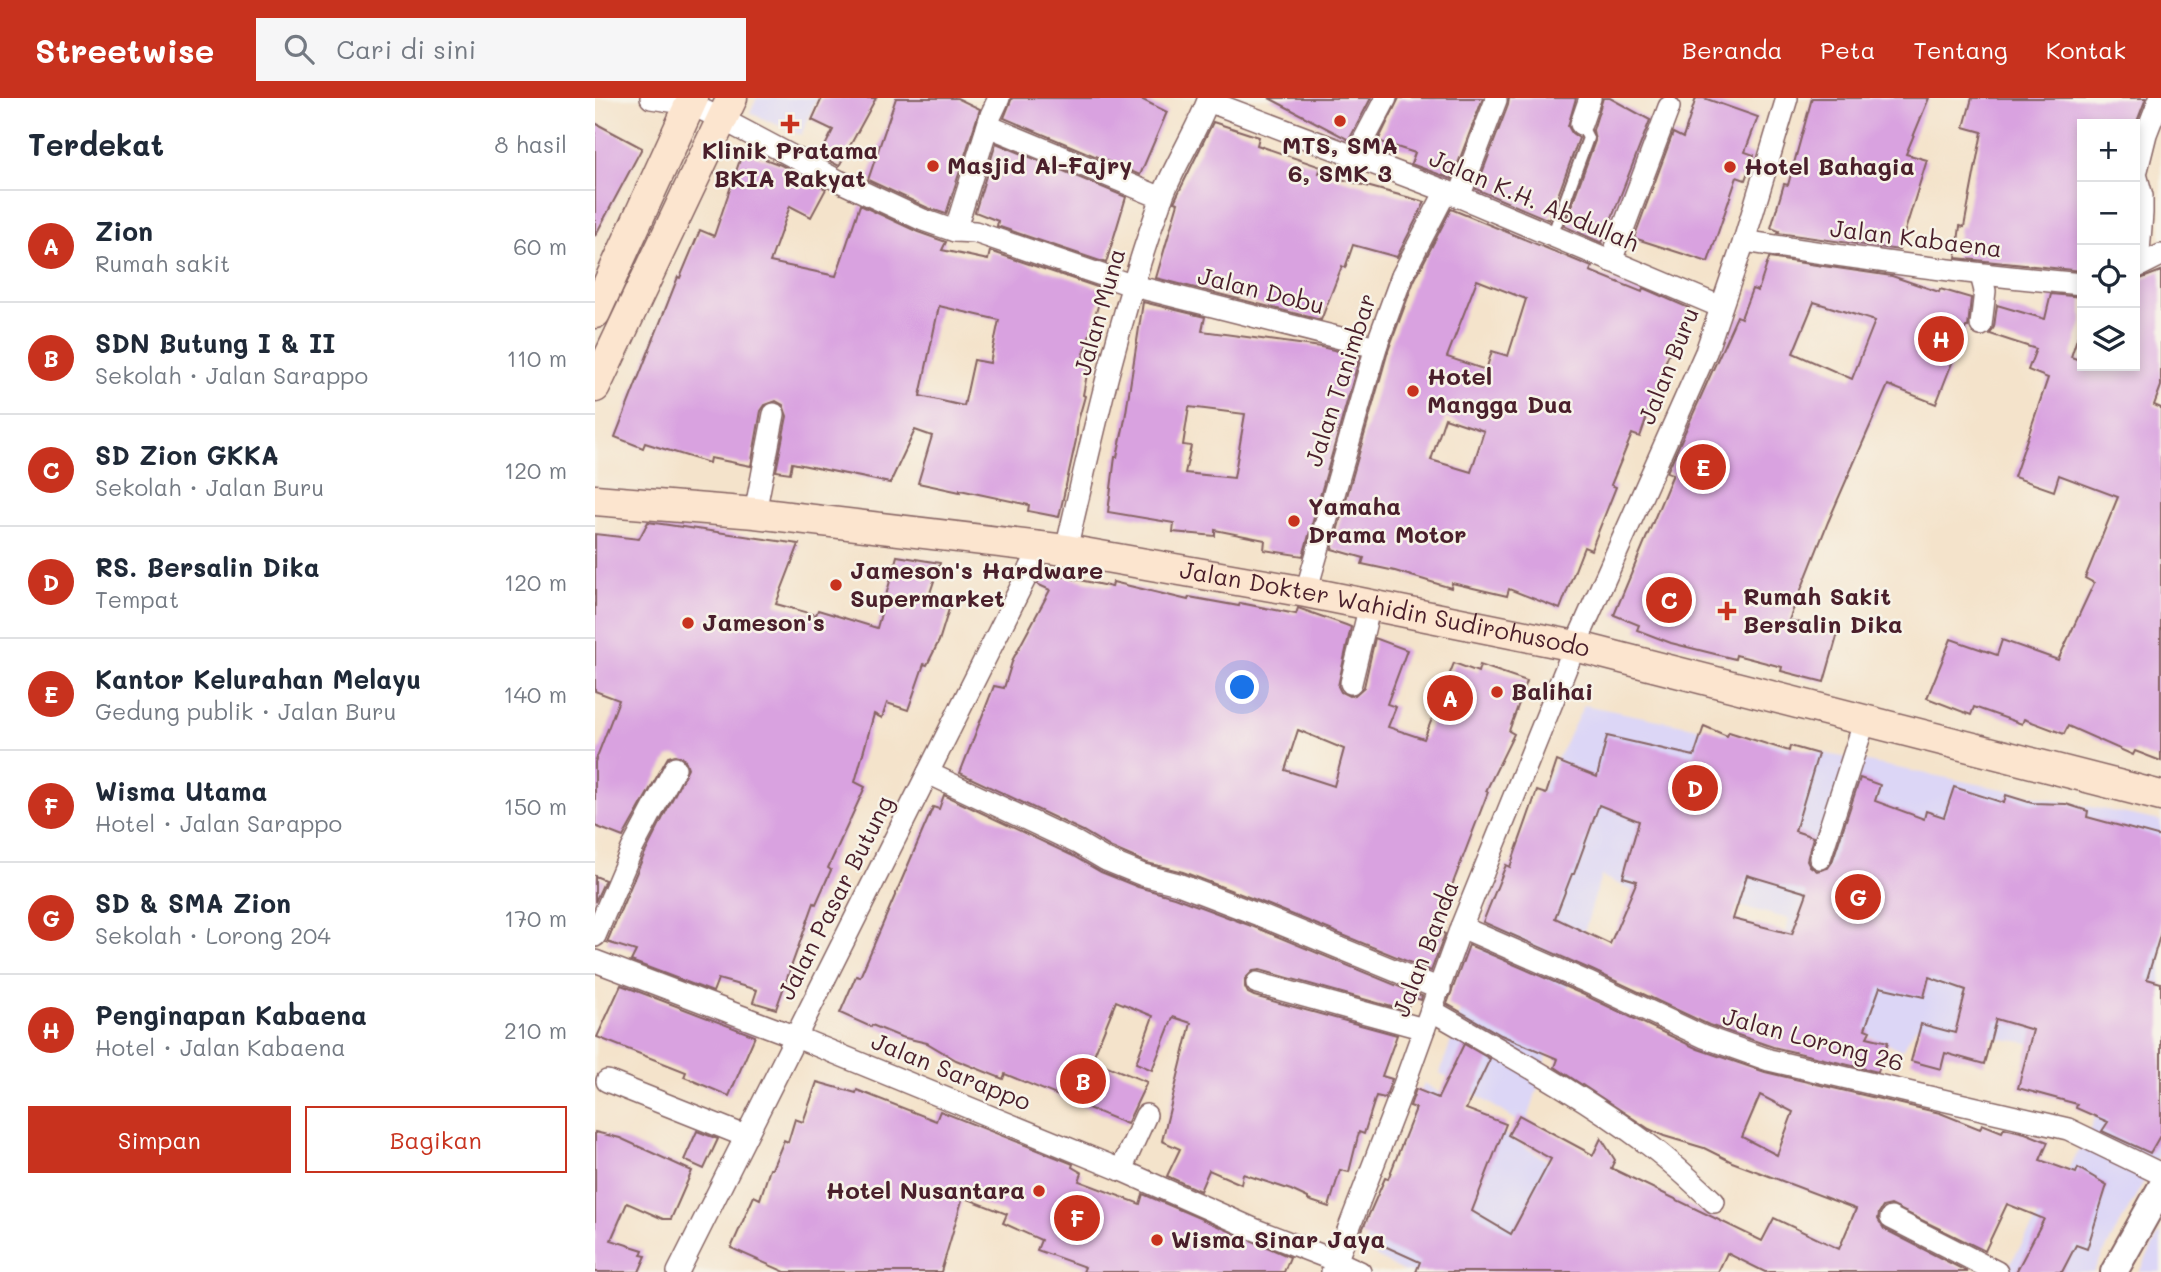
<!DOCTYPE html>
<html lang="id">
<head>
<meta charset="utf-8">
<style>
  :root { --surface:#fff; --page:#f6f6f7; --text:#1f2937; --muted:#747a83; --line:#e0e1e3; --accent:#c8321e }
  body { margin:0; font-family:Mali,sans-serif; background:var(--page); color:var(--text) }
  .controls { position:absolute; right:21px; top:21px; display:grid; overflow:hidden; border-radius:0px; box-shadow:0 4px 10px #0003 }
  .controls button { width:63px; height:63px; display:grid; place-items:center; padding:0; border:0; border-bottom:2px solid var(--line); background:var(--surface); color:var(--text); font:35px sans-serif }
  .you { position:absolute; left:648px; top:590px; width:24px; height:24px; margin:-18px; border:5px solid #fff; border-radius:50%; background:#1a73e8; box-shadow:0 0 0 10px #1a73e833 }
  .badge { display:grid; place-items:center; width:46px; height:46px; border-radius:50%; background:var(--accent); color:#fff; font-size:23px; font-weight:700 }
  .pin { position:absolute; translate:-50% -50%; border:4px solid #fff; box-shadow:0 2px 7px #0006 }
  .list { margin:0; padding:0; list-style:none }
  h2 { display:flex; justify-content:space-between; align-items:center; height:91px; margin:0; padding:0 28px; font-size:30px }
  h2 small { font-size:23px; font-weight:400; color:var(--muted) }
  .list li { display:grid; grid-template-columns:46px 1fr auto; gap:21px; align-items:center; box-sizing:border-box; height:112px; padding:0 28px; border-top:2px solid var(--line) }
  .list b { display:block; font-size:26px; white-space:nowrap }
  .list p { margin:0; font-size:23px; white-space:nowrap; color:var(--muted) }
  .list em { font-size:23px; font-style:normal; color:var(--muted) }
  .actions { display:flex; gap:14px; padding:21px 28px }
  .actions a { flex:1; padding:16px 0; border:2px solid var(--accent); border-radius:0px; text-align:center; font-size:24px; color:var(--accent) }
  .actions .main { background:var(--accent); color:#fff }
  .icon { flex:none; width:38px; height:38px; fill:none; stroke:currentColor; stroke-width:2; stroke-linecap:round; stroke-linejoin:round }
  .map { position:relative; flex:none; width:1566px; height:1174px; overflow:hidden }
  header { display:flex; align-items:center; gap:42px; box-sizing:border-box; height:98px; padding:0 35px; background:var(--accent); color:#fff }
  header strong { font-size:33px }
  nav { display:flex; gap:38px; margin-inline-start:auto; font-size:24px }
  .search { width:490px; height:63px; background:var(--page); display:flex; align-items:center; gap:18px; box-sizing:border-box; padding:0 24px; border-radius:0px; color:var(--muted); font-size:26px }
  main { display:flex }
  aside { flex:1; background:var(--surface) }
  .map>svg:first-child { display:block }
</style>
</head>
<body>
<header>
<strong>Streetwise</strong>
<div class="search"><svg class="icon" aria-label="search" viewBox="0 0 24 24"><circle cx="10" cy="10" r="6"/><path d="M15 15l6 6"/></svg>Cari di sini</div>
<nav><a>Beranda</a><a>Peta</a><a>Tentang</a><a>Kontak</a></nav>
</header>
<main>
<aside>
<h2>Terdekat<small>8 hasil</small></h2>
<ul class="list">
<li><span class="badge">A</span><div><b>Zion</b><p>Rumah sakit</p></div><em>60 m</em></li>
<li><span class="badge">B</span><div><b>SDN Butung I &amp; II</b><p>Sekolah · Jalan Sarappo</p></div><em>110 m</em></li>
<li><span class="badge">C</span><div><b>SD Zion GKKA</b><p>Sekolah · Jalan Buru</p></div><em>120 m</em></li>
<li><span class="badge">D</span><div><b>RS. Bersalin Dika</b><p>Tempat</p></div><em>120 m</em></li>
<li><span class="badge">E</span><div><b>Kantor Kelurahan Melayu</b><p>Gedung publik · Jalan Buru</p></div><em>140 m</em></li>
<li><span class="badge">F</span><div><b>Wisma Utama</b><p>Hotel · Jalan Sarappo</p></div><em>150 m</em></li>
<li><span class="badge">G</span><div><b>SD &amp; SMA Zion</b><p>Sekolah · Lorong 204</p></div><em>170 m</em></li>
<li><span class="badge">H</span><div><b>Penginapan Kabaena</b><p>Hotel · Jalan Kabaena</p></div><em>210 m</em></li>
</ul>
<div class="actions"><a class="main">Simpan</a><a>Bagikan</a></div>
</aside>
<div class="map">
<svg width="1566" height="1174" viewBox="0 0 1566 1174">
  <rect width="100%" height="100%" fill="#f7f3e8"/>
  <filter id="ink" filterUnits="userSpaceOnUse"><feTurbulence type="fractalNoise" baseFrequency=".0143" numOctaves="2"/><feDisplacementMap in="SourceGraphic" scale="14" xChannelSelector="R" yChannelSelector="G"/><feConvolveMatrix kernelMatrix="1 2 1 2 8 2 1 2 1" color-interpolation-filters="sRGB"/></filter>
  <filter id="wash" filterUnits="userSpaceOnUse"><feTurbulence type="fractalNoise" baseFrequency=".00686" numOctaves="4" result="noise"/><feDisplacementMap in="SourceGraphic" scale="28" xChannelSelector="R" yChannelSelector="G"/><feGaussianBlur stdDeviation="1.57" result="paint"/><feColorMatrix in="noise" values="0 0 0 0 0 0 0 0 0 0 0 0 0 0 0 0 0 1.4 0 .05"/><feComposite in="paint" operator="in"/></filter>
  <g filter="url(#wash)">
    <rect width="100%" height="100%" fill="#f4e3cb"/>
    <g fill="#dcd6f6">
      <path d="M162,0H222L206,37L155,15Z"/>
      <path d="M989,607L1566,723V1053L1498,1174H1410L1492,1040L1520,961L1422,943L1321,929L1307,952L1180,896L1194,821L1103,797L1095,820L1006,778L931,1028L845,975L931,724Z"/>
      <path d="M829,985L1044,1121L1016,1174H809L768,1151Z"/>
      <path d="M1566,1133V1174H1544Z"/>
    </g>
    <g id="blocks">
      <g fill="#d9a2e0" fill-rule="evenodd">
        <path d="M227,0H281L244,68L225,58L238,32L217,22Z"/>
        <path d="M301,0H362L385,11L351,116L333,110L273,82Z"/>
        <path d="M417,0H544L572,14L545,77L409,20Z"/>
        <path d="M674,0H776L754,42Z"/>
        <path d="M804,0H888L857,81L816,66L820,55L783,43Z"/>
        <path d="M914,0H981L973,28L977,35L984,40L954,122L881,91L913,7Z"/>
        <path d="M1008,0H1015L1055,22L1007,145L969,128L1000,43L998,32Z"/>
        <path d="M1101,0H1109L1163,19L1150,54L1159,57L1150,82L1142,79L1113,164L1039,140L1078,35L1088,40Z"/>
        <path d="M1217,0H1334L1311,56L1332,62L1304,152L1183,135L1184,133L1176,130L1189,86L1193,87Z"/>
        <path d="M1377,0H1551L1541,26H1487V173L1361,160L1365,128L1369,129L1387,34L1369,29Z"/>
        <path d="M618,24L664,39L662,47L726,69L724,75L830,104L802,159L758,147L750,170L747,168L726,222L561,180L583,105L579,104Z"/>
        <path d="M0,25L47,50L0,138Z"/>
        <path d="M401,45L531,99L511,165L402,128L403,123L380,114Z"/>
        <path d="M148,53L186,67L231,91L216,119L195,108L175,164L241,178L265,107L323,134L351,144L347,152L393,162L395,153L508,191L488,259L495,261L488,297L490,298L483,323L481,342L464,419L433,413L434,407L365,392V394L323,385L337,338L320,332L295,385L197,365L195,375L181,373L192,318L188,307L181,303L170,307L166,313L156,368L115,360L114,365L50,345L48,350L20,339L83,179L85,180L105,132L119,138ZM344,208L404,222L395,265L379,262L369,308L325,298Z"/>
        <path d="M856,111L997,169L995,173L1047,194L1048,190L1094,210L1070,265L1074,266L1062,290L1045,339L1037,336L1016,387L1021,389L996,452L989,449L965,511L914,491L912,498L857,485L856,490L800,473L767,466L769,460L737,451L793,253L819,183ZM882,182L931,201L913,258L897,253L891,272L852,259ZM850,320L889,333L876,374L836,362Z"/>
        <path d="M1174,160L1297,178L1344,194L1345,191L1376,200L1373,229H1371L1341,306L1293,287L1233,424L1194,522L1243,535L1229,584L1186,573L1187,569L1141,557L1140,561L1076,545L1042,532L1044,527L1019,517L1078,376L1072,374L1142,218L1146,220L1157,191L1163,193ZM1219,204L1280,223L1257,281L1198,255Z"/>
        <path d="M1566,173V288L1559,307L1566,310V663L1540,653L1538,657L1473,628L1469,636L1429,621L1427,626L1379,609L1376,617L1332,600L1356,541L1402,557L1407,542L1463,562L1499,485L1490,480L1523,399L1464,377L1459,393L1419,379L1453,280L1433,272L1441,251L1395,236L1399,229L1402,207L1450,221L1456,196L1487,199V225L1476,259L1487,263V268H1540V183Z"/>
        <path d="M548,204L610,219L607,233L726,249L765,258L708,458L669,452L670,442L620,432V438L578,434L579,425L513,414L520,359H522L530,321ZM594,309L650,316L639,380L590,375L596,348L588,347Z"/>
        <path d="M53,424L204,446L181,506L221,517L223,512L282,530L302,458L345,465L332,504L354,511L344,543L332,567L329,566L313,612L292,605L287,620L279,616L260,684L270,689L233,770L236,772L221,806L219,805L181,911L158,904L162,892L123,881L118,894L36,863L41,853L12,844L49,757L93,670L91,664L87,659L80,657L73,659L28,739L0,728V664L24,602L0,593V436L44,441Z"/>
        <path d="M448,474L517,489L518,484L593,502L594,499L644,508L645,505L701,516L703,510L751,527L756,529L743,588L746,594L754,598L760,597L769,589L780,540L812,552L792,606L801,609L793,629L829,641L859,565L883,574L885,567L932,583L914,633L919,636L891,693L893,694L853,798L842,832L850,836L836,873L669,805L588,774L552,765L517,750L488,733L365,675L399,588L409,590L418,561L455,492L442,486ZM703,632L749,651L739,688L690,672Z"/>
        <path d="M1109,628L1132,638L1134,634L1194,653L1195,648L1223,656L1200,733L1218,739L1212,762L1215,768L1222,773L1233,770L1237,764L1265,680L1285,687L1280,703L1329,721L1331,713L1349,719L1359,689L1409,705L1411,697L1437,705L1471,706L1493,713L1492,719L1566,739V834L1552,881L1566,885V1036L1555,1055L1507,1033L1513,1024L1481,1010L1482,1006L1423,990L1438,932L1401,921L1389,966L1350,955L1346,971L1316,963L1326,926L1360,935L1371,892L1334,879L1329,899L1285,889L1270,931L1275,933L1272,939L1293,944L1283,974L1178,949L1114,927L997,872L888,824L911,767L915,769L942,693L951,696L962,663L1002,679L1012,638L1099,658ZM1004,707L1044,723L1028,779L1042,783L1015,846L960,820L977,776H979ZM1152,777L1212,795L1197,836L1138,821Z"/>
        <path d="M349,697L476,757L506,774L543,789L579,799L659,829L827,898L826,902L817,899L811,913L665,872L658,873L650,881V889L653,895L659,898L802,937L787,978L797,981L790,1000L781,998L769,1036L764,1034L754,1074L745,1072L734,1109L713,1102V1100L696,1092L648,1076L646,1086L614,1072L605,1093L572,1078L585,1051L567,1043L596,925L578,919L557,972L541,965L558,918L521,903L497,962L552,984L532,1026L410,976L408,981L361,962L332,945L306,939L277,927L276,929L245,915L261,878L265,879L338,709L344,711Z"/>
        <path d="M0,778L10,782L0,804Z"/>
        <path d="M874,847L987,896L1103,951L1170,974L1345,1015L1385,1031L1387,1026L1407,1034L1409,1030L1430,1035L1453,1044L1445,1062L1481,1075L1483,1070L1512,1087L1492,1151L1481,1147L1467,1174H1421L1449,1121L1412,1106L1390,1153L1296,1107L1288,1109L1284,1115L1283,1121L1289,1131L1373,1174H1170L1132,1155L1123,1174H821L825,1164L765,1137L790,1080L793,1081L821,1010L815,1008L821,991L843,1000L869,946L895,961L871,1011L911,1026L877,1113L916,1136L956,1061L913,1037L924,1017L998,1057L1006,1040L1020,1062L1016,1070L1167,1143L1179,1120L1244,1151L1261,1111L1137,1064L1109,1050L1069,1038L1054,1031L960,969L963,961L906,937L852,906ZM1165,997L1198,1014L1182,1057L1147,1039Z"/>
        <path d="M26,887L160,938L134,998L89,979L91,974L2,939Z"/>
        <path d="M222,984L261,995L262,992L341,1023L345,1013L478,1066L477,1069L487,1075L484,1083L545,1106L548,1096L695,1159L689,1174H488L490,1169L442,1152L446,1142L408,1125L412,1116L368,1099L346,1174H190L136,1150L159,1098L165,1101L175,1071H177L189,1042L193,1044L200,1021L208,1024Z"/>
        <path d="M102,1033L123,1041L109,1071L89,1062Z"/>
        <path d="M0,1034L25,1040L97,1073L76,1121H68L32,1105L16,1142L48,1152L46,1157L51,1158L44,1174H0Z"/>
      </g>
    </g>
  </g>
  <g filter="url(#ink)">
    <use href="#blocks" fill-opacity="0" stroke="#866463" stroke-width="2"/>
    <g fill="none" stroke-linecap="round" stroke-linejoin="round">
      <g stroke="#866463" stroke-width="14">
        <path id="service" d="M957,138L993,40L986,26"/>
      </g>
      <g stroke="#866463" stroke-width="24">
        <g id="minor">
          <path d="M56,0L95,6L127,21L244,83L328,122L360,133L380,134L539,188L781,249"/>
          <path d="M613,3L851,93L1126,209"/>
          <path d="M986,26L995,0"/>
          <path d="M393,28L567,100"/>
          <path d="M760,59L791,0"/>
          <path d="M864,99L901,2"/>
          <path d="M360,133L396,17L404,0"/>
          <path d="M1149,143C1262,161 1374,176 1487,186"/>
          <path d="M1016,163L1074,9"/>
          <path d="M1543,168L1547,115V98L1541,76L1551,36L1565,0"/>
          <path d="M1540,170L1566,157"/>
          <path d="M1386,177L1390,193L1386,227"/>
          <path d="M160,415L179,316"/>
          <path d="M471,452C498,335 525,215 566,102C579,67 601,35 614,0"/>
          <path d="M711,494L781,249L807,178L851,93"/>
          <path d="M756,585L775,507"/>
          <path d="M333,675L482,745L511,762L548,777L583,786L664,817L845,891"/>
          <path d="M1225,760L1270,622"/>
          <path d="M866,829L992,884L1109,939L1174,962L1473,1031L1566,1076"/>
          <path d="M0,838L37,751L80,670"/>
          <path d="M0,863L201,939L526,1072L661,1132L741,1163L765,1174"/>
          <path d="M662,885L829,931"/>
          <path d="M836,912C910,955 986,996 1054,1047C1077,1064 1098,1084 1119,1104"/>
          <path d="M12,983L150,1038"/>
          <path d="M526,1072L551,1017"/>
          <path d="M1296,1120L1402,1174"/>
          <path d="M83,1174L446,449"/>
          <path d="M737,1174L806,995L866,829L980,548L1111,254L1149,143L1192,0"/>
        </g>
      </g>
      <g stroke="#866463" stroke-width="30">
        <path id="tertiary" d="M1519,1174L1566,1090"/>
      </g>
      <g stroke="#866463" stroke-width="33">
        <g id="secondary">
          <path d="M0,215L98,0"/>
          <path d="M0,289L137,0"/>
          <path id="s1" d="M0,402L160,415L471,452L711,494L980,548L1566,698"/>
        </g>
      </g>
      <use href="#service" stroke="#fff" stroke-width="10"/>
      <use href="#minor" stroke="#fff" stroke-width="21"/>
      <use href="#tertiary" stroke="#fff" stroke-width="26"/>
      <use href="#secondary" stroke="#fce5cf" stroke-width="30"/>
    </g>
  </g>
  <g fill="#c8321e" stroke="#f7f3e8" stroke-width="2.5">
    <circle cx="745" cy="23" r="7"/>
    <path d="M191.5 15.5h7v7h7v7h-7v7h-7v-7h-7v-7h7z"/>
    <circle cx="338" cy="68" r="7"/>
    <circle cx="1135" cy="69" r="7"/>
    <circle cx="818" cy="293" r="7"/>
    <circle cx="699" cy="423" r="7"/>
    <circle cx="241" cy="487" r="7"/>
    <path d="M1128.5 502.5h7v7h7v7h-7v7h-7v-7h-7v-7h7z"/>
    <circle cx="93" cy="525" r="7"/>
    <circle cx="902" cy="594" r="7"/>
    <circle cx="444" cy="1093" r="7"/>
    <circle cx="562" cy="1142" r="7"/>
  </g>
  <g text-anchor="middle" stroke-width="5" stroke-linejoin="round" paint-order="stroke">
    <g font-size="24" font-weight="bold" fill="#4a1f2b" stroke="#f7f3e8" text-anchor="start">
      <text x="745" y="56" text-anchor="middle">MTS, SMA<tspan x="745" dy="28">6, SMK 3</tspan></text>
      <text x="195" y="61" text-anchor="middle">Klinik Pratama<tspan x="195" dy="28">BKIA Rakyat</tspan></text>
      <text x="352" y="76">Masjid Al-Fajry</text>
      <text x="1149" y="77">Hotel Bahagia</text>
      <text x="832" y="287">Hotel<tspan x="832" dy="28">Mangga Dua</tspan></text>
      <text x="713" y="417">Yamaha<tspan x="713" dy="28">Drama Motor</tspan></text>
      <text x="255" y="481">Jameson's Hardware<tspan x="255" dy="28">Supermarket</tspan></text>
      <text x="1148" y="507">Rumah Sakit<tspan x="1148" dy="28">Bersalin Dika</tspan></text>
      <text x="107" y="533">Jameson's</text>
      <text x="916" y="602">Balihai</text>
      <text x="430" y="1101" text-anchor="end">Hotel Nusantara</text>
      <text x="576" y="1150">Wisma Sinar Jaya</text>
    </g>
    <g font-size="24" fill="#4a1f2b" stroke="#f7f3e8">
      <text transform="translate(939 103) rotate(23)" y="8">Jalan K.H. Abdullah</text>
      <text transform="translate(1321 141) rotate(7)" y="8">Jalan Kabaena</text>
      <text transform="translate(666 193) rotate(14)" y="8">Jalan Dobu</text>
      <text transform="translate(505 214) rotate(-74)" y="8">Jalan Muna</text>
      <text transform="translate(1074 268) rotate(-68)" y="8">Jalan Buru</text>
      <text transform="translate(746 282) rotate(-72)" y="8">Jalan Tanimbar</text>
      <text dy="8" stroke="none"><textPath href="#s1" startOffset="798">Jalan Dokter Wahidin Sudirohusodo</textPath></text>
      <text transform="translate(241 800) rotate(-63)" y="8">Jalan Pasar Butung</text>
      <text transform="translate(831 851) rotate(-69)" y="8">Jalan Banda</text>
      <text transform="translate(1218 942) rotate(15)" y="8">Jalan Lorong 26</text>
      <text transform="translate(356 974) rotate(22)" y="8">Jalan Sarappo</text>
    </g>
  </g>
</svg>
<div class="controls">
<button>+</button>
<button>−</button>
<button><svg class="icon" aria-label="locate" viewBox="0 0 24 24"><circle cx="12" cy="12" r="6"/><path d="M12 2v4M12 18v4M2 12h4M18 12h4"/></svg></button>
<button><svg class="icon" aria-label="layers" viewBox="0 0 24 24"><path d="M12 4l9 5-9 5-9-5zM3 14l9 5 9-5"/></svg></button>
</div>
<div class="you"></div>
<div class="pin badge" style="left:855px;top:600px">A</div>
<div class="pin badge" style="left:488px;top:983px">B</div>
<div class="pin badge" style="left:1074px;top:502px">C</div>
<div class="pin badge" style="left:1100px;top:690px">D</div>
<div class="pin badge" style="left:1108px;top:369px">E</div>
<div class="pin badge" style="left:482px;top:1120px">F</div>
<div class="pin badge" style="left:1263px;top:799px">G</div>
<div class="pin badge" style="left:1346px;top:241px">H</div>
</div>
</main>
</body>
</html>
